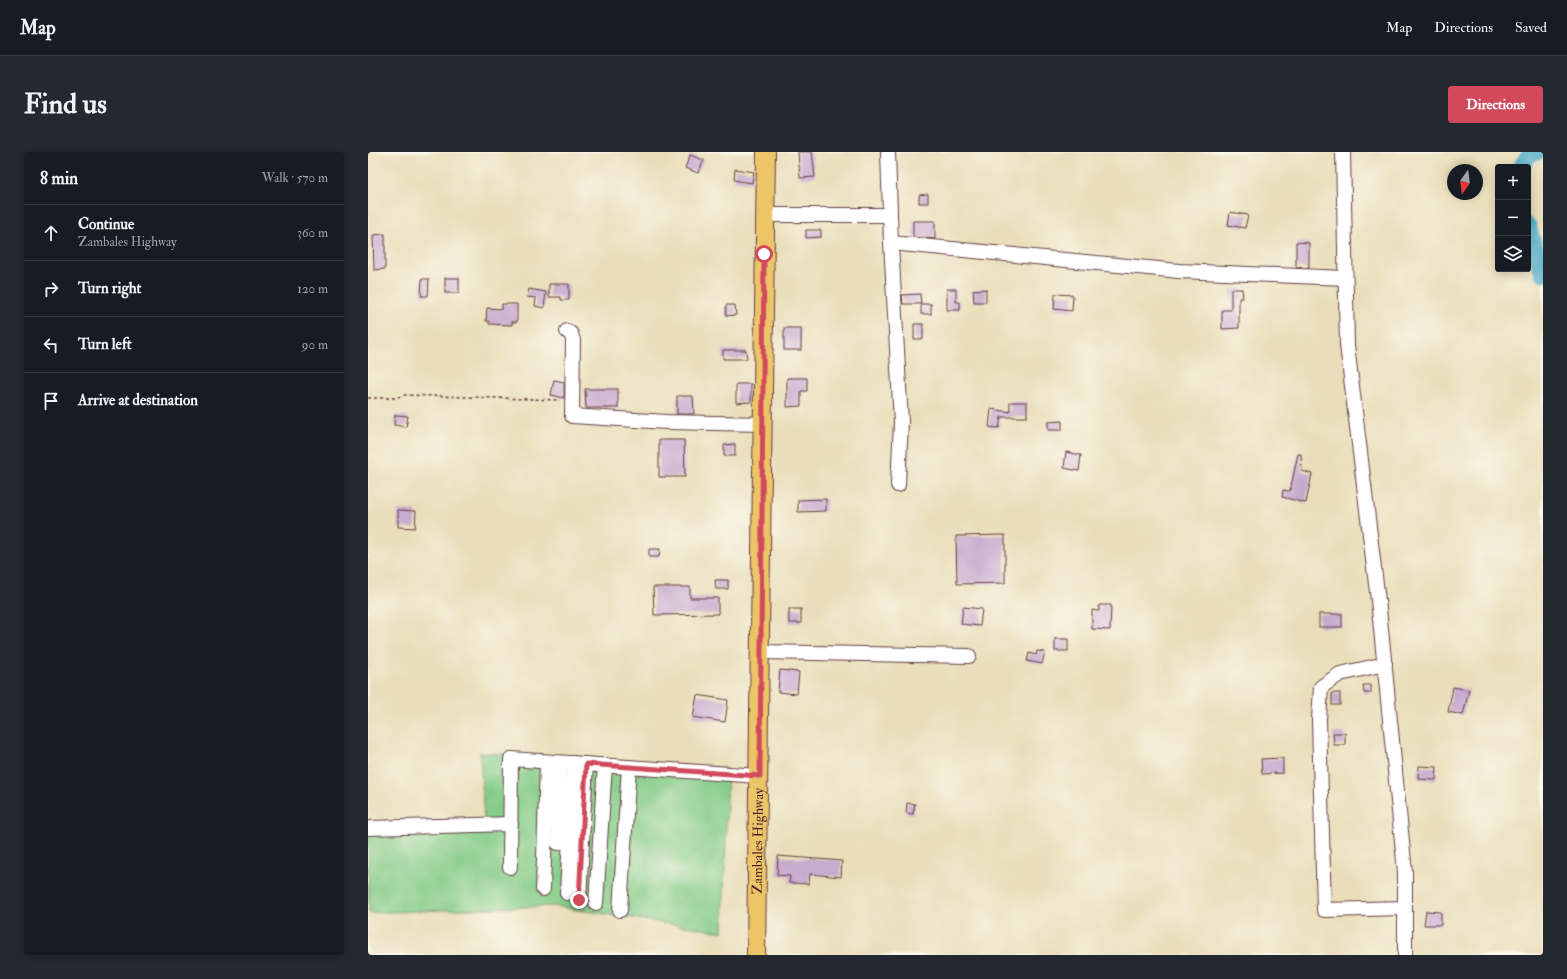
<!DOCTYPE html>
<html lang="en">
<head>
<meta charset="utf-8">
<style>
  :root { --surface:#171b24; --page:#242831; --text:#f1f3f6; --muted:#9ea1a6; --line:#363941; --accent:#d1495b }
  body { margin:0; font-family:"IM FELL Double Pica",serif; background:var(--page); color:var(--text) }
  .controls { position:absolute; right:12px; top:12px; display:grid; overflow:hidden; border-radius:4px; box-shadow:0 2px 10px #0003 }
  .controls button { width:36px; height:36px; display:grid; place-items:center; padding:0; border:0; border-bottom:1px solid var(--line); background:var(--surface); color:var(--text); font:20px sans-serif }
  .compass { position:absolute; left:1079px; top:12px; width:36px; height:36px; border-radius:50%; background:var(--surface); box-shadow:0 2px 10px #0003; rotate:194deg }
  .stop { position:absolute; width:12px; height:12px; margin:-9px; border:3px solid #d1495b; border-radius:50%; background:#fff }
  .stop.end { background:#d1495b; border-color:#fff; box-shadow:0 1px 4px #0008 }
  .list { margin:0; padding:0; list-style:none }
  h2 { display:flex; justify-content:space-between; align-items:center; height:52px; margin:0; padding:0 16px; font-size:17px }
  h2 small { font-size:13px; font-weight:400; color:var(--muted) }
  .list li { display:grid; grid-template-columns:26px 1fr auto; gap:12px; align-items:center; box-sizing:border-box; height:56px; padding:0 16px; border-top:1px solid var(--line) }
  .list b { display:block; font-size:15px; white-space:nowrap }
  .list p { margin:0; font-size:13px; white-space:nowrap; color:var(--muted) }
  .list em { font-size:13px; font-style:normal; color:var(--muted) }
  .icon { flex:none; width:22px; height:22px; fill:none; stroke:currentColor; stroke-width:2; stroke-linecap:round; stroke-linejoin:round }
  .map { position:relative; flex:none; width:1175px; height:803px; overflow:hidden; border-radius:4px }
  header { display:flex; align-items:center; gap:24px; box-sizing:border-box; height:56px; padding:0 20px; background:var(--surface); border-bottom:1px solid var(--line) }
  header strong { font-size:19px }
  nav { display:flex; gap:22px; margin-inline-start:auto; font-size:14px }
  .intro { display:flex; align-items:center; justify-content:space-between; box-sizing:border-box; height:96px; padding:0 24px }
  h1 { margin:0; font-size:28px }
  .button { padding:10px 18px; border-radius:4px; background:var(--accent); color:#fff; font-size:14px; font-weight:700 }
  main { display:flex; gap:24px; padding:0 24px }
  aside { flex:1; background:var(--surface); border-radius:4px; box-shadow:0 2px 10px #0003 }
  .map>svg:first-child { display:block }
</style>
</head>
<body>
<header>
<strong>Map</strong>
<nav><a>Map</a><a>Directions</a><a>Saved</a></nav>
</header>
<div class="intro"><h1>Find us</h1><a class="button">Directions</a></div>
<main>
<aside>
<h2>8 min<small>Walk · 570 m</small></h2>
<ul class="list">
<li><svg class="icon" aria-label="ahead" viewBox="0 0 24 24"><path d="M12 20V5M6 11l6-6 6 6"/></svg><div><b>Continue</b><p>Zambales Highway</p></div><em>360 m</em></li>
<li><svg class="icon" aria-label="right" viewBox="0 0 24 24"><path d="M7 20v-9h11M14 6l5 5-5 5"/></svg><div><b>Turn right</b></div><em>120 m</em></li>
<li><svg class="icon" aria-label="left" viewBox="0 0 24 24"><path d="M17 20v-9H6M10 6l-5 5 5 5"/></svg><div><b>Turn left</b></div><em>90 m</em></li>
<li><svg class="icon" aria-label="arrive" viewBox="0 0 24 24"><path d="M6 21V4h12l-3 4 3 4H6"/></svg><div><b>Arrive at destination</b></div></li>
</ul>
</aside>
<div class="map">
<svg width="1175" height="803" viewBox="0 0 1175 803">
  <rect width="100%" height="100%" fill="#fbf7ec"/>
  <filter id="ink" filterUnits="userSpaceOnUse"><feTurbulence type="fractalNoise" baseFrequency=".025" numOctaves="2"/><feDisplacementMap in="SourceGraphic" scale="8" xChannelSelector="R" yChannelSelector="G"/><feConvolveMatrix kernelMatrix="1 2 1 2 8 2 1 2 1" color-interpolation-filters="sRGB"/></filter>
  <filter id="wash" filterUnits="userSpaceOnUse"><feTurbulence type="fractalNoise" baseFrequency=".012" numOctaves="4" result="noise"/><feDisplacementMap in="SourceGraphic" scale="16" xChannelSelector="R" yChannelSelector="G"/><feGaussianBlur stdDeviation="0.9" result="paint"/><feColorMatrix in="noise" values="0 0 0 0 0 0 0 0 0 0 0 0 0 0 0 0 0 1.4 0 .05"/><feComposite in="paint" operator="in"/></filter>
  <g filter="url(#wash)">
    <rect width="100%" height="100%" fill="#e9deb9"/>
    <path fill="#85cc88" stroke="#68765a" d="M112,601L360,617L355,780L185,754L1,761L0,673L116,669Z"/>
    <g fill="none" stroke-linecap="round" stroke-linejoin="round">
      <g stroke="#49aac8" stroke-width="17">
        <path d="M1153,15L1161,3L1169,0"/>
        <path d="M1160,74L1175,121"/>
      </g>
    </g>
    <g id="blocks">
      <g fill="#c8aacf">
        <path d="M430,0H444L447,25L432,26Z"/>
        <path d="M322,3L336,8L330,21L317,16Z"/>
        <path d="M367,17L386,20L384,31L366,28Z"/>
        <path d="M560,42V51H551V43Z"/>
        <path d="M862,60L880,63L877,76L860,73Z"/>
        <path d="M545,69H567V87L545,85Z"/>
        <path d="M438,78H453V85L438,86Z"/>
        <path d="M17,82V117L6,118L5,83Z"/>
        <path d="M928,90L941,91V116L928,115Z"/>
        <rect x="77" y="126" width="14" height="15"/>
        <path d="M54,127H61L60,144H53Z"/>
        <path d="M181,132H201V148H193V145H181Z"/>
        <path d="M161,137L178,140L176,156L167,154L168,146L159,145Z"/>
        <path d="M579,137H588V150H592V158H579Z"/>
        <path d="M618,137V150H606L605,138Z"/>
        <path d="M863,137H874L875,146H871V176L854,177V158H863Z"/>
        <path d="M552,142L553,152H535L534,143Z"/>
        <path d="M687,142L705,143L704,159L686,157Z"/>
        <path d="M134,152H149V170H144V173L121,172V169H118L119,156L134,157Z"/>
        <rect x="553" y="152" width="10" height="10"/>
        <path d="M358,153H367L368,163L358,164Z"/>
        <rect x="546" y="172" width="9" height="15"/>
        <rect x="416" y="176" width="17" height="22"/>
        <path d="M355,198H378L379,207H355Z"/>
        <path d="M419,226H439V239H433V254L419,255Z"/>
        <path d="M186,228L196,230V246L183,243Z"/>
        <path d="M368,232H383V250L368,251Z"/>
        <path d="M217,237H250V256H218Z"/>
        <path d="M309,244H325L326,262H309Z"/>
        <path d="M642,250H659V265H633L631,276L621,275L623,257L642,260Z"/>
        <path d="M27,263L40,264L38,275L26,273Z"/>
        <path d="M694,269V278H680V270Z"/>
        <path d="M291,288H316L317,325H291Z"/>
        <path d="M367,292V304H356V293Z"/>
        <path d="M698,300L713,303L711,319L696,316Z"/>
        <path d="M930,302H933L934,319L944,322L938,351L914,345L915,338L922,339Z"/>
        <path d="M458,347V359L430,360V348Z"/>
        <path d="M30,358L48,359L47,376L30,375Z"/>
        <path d="M637,383V431L589,432L588,384Z"/>
        <path d="M281,397H292L291,405H281Z"/>
        <path d="M347,428H360V437H348Z"/>
        <path d="M285,435H322V446H350V462L286,463Z"/>
        <path d="M731,453H743L742,478L724,477V458L731,459Z"/>
        <path d="M595,455L614,457L612,474L593,472Z"/>
        <rect x="421" y="457" width="12" height="14"/>
        <rect x="951" y="462" width="23" height="13"/>
        <rect x="687" y="487" width="13" height="12"/>
        <path d="M669,499L677,500L674,512L659,509L661,501L668,503Z"/>
        <path d="M412,518L431,520L429,542L410,540Z"/>
        <path d="M995,533H1003V541H996Z"/>
        <path d="M1085,535L1101,538L1095,563L1080,560Z"/>
        <rect x="964" y="541" width="8" height="12"/>
        <path d="M329,543L360,548L357,570L325,565Z"/>
        <path d="M965,581H977V593H966Z"/>
        <path d="M915,606V621L894,622L893,607Z"/>
        <path d="M1051,614L1069,615L1068,628L1050,627Z"/>
        <path d="M539,651L547,652L545,662L538,661Z"/>
        <path d="M410,704L474,709L473,725L442,722L441,732L421,731L422,724L409,723Z"/>
        <path d="M1058,759L1073,760V773H1056Z"/>
      </g>
    </g>
  </g>
  <g filter="url(#ink)">
    <use href="#blocks" fill-opacity="0" stroke="#623c40" stroke-width="1"/>
    <g fill="none" stroke-linecap="round" stroke-linejoin="round">
      <g stroke="#623c40" stroke-width="16">
        <g id="minor">
          <path d="M520,0L523,91L533,270L530,333"/>
          <path d="M975,0L979,193L1011,457L1037,720V803"/>
          <path d="M397,63H522"/>
          <path d="M523,91L811,119L977,126"/>
          <path d="M199,179L203,182L205,188L204,264L299,270L395,272"/>
          <path d="M393,500L601,504"/>
          <path d="M1017,512L972,522L953,535L951,567L956,758L1037,756"/>
          <path d="M0,676L143,672"/>
          <path d="M190,691L192,611"/>
          <path d="M142,715L143,607L391,624"/>
          <path d="M175,737L179,610"/>
          <path d="M199,741L206,611"/>
          <path d="M211,748L218,612"/>
          <path d="M228,751L237,613"/>
          <path d="M252,758L261,615"/>
        </g>
      </g>
      <g stroke="#623c40" stroke-width="20">
        <g id="major">
          <path id="s1" d="M388,803L398,0"/>
        </g>
      </g>
      <path stroke="#623c40" stroke-width="1.5" stroke-dasharray="3 3" stroke-linecap="butt" d="M0,246H26L37,243L192,248"/>
      <use href="#minor" stroke="#fff" stroke-width="14"/>
      <use href="#major" stroke="#edc569" stroke-width="18"/>
    </g>
  </g>
  <g fill="none" stroke-linecap="round" stroke-linejoin="round" filter="url(#ink)">
    <path stroke="#d1495b" stroke-width="5" d="M211,748L218,612L392,624L396,102"/>
  </g>
  <g text-anchor="middle" stroke-width="3" stroke-linejoin="round" paint-order="stroke">
    <g font-size="14" fill="#4a1f2b" stroke="#fbf7ec">
      <text dy="5" stroke="none"><textPath href="#s1" startOffset="114">Zambales Highway</textPath></text>
    </g>
  </g>
</svg>
<div class="controls">
<button>+</button>
<button>−</button>
<button><svg class="icon" aria-label="layers" viewBox="0 0 24 24"><path d="M12 4l9 5-9 5-9-5zM3 14l9 5 9-5"/></svg></button>
</div>
<svg class="compass" viewBox="-18 -18 36 36"><path d="M0-13l5 13h-10z" fill="#e53935"/><path d="M0 13l5-13h-10z" fill="#9ea1a6"/></svg>
<div class="stop" style="left:396px;top:102px"></div>
<div class="stop end" style="left:211px;top:748px"></div>
</div>
</main>
</body>
</html>
